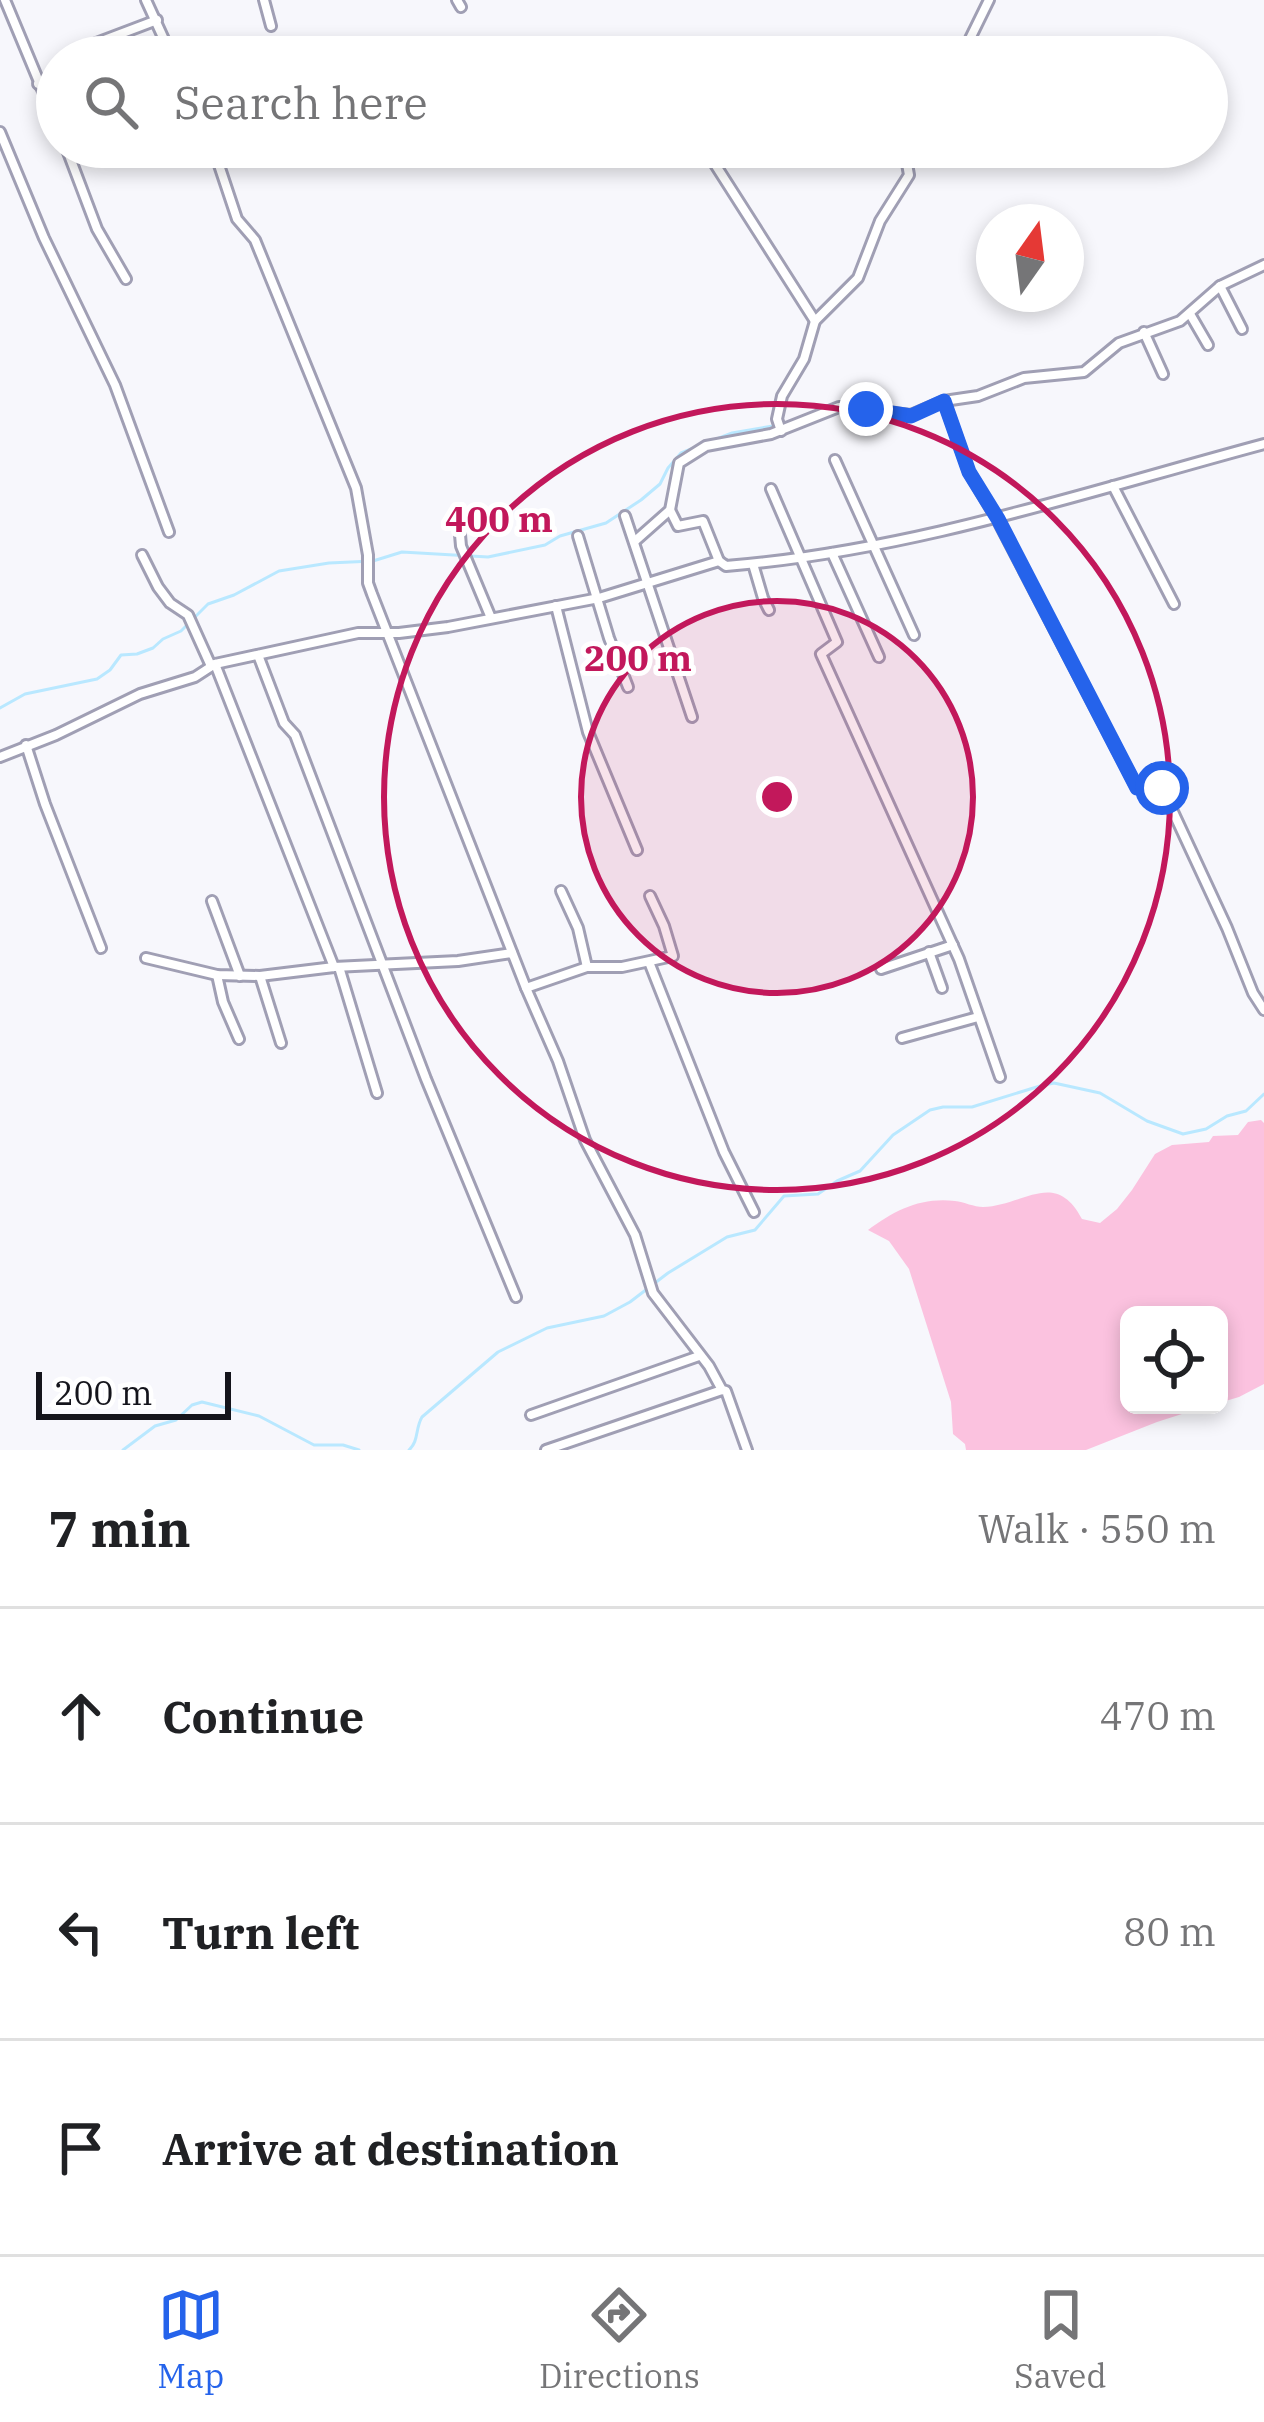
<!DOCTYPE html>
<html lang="en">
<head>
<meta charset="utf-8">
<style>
  :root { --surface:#fff; --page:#f6f6f6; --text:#202124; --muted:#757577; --line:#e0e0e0; --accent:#2563eb }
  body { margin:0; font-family:"IBM Plex Serif",serif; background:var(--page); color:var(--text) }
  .controls { position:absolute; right:36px; bottom:36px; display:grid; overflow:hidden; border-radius:18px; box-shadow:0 6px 18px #0003 }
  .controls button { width:108px; height:108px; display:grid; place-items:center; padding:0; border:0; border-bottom:3px solid var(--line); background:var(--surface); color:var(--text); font:60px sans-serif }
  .compass { position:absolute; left:976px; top:204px; width:108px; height:108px; border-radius:50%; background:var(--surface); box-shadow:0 6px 18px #0003; rotate:14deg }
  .scale { position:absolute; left:36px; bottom:30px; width:195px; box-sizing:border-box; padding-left:12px; border:6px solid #14141b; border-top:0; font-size:33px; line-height:42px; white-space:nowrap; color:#14141b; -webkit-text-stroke:9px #fff; paint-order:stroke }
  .stop { position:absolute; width:36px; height:36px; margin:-27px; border:9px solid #2563eb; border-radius:50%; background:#fff }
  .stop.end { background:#2563eb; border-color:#fff; box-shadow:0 3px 12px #0008 }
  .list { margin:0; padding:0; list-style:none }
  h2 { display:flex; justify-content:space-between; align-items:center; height:156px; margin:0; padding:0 48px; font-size:51px }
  h2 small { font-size:39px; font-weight:400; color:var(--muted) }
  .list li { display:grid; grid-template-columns:78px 1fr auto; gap:36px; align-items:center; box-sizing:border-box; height:216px; padding:0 48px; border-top:3px solid var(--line) }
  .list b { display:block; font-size:45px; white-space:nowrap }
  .list em { font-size:39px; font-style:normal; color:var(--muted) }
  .icon { flex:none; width:66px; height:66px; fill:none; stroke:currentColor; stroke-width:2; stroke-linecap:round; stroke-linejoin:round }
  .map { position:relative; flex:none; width:1264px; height:1450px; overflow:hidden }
  .search { position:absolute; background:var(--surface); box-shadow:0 6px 18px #0003; left:36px; right:36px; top:36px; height:132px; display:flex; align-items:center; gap:30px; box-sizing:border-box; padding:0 42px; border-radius:66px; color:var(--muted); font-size:45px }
  .sheet { height:804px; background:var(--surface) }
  nav { display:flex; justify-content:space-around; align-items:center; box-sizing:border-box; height:168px; border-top:3px solid var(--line); background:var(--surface); font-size:33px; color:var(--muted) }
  nav a { display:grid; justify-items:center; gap:6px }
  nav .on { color:var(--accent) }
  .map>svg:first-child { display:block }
</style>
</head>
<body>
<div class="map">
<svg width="1264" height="1450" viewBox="0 0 1264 1450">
  <rect width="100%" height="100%" fill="#f7f7fc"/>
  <path fill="#fbc2df" d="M1261,1120L1264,1123V1384L1239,1397L1219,1403V1315H1129V1405H1210L1157,1422L1086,1450H966L965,1444L953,1434L951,1402L909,1269L889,1241L868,1230C895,1210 921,1197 955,1201C964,1202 974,1207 983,1207C1024,1206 1055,1168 1082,1219L1100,1223L1117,1209L1132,1190L1155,1154L1172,1145L1209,1142L1213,1136L1238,1135L1248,1122Z"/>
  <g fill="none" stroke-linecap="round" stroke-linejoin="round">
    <g stroke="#b9e8ff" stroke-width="3">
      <path d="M1105,350L1114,342L1144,330"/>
      <path d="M794,421L830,407"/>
      <path d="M0,708L25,694L97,679L110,670L121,655L137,654L153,648L163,639L181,631L208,604L234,595L279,571L329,563L373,561L402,552L488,557L545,545L560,536L606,523L641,500L660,484L668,468L681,453L732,433L773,426"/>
      <path d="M123,1450L155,1426L176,1420L192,1405L202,1402L259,1416L314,1445H343L359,1450"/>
      <path d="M409,1450C419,1441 415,1429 422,1417L498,1352L547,1328L604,1316L630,1302L668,1273L727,1237L755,1230L784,1196L818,1194L837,1181L860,1171L893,1135L930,1110L943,1107H972L1040,1086L1054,1083L1100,1093L1147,1121L1183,1134L1206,1129L1227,1116L1246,1111L1264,1094"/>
    </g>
    <g stroke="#a09fb4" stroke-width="14">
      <g id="minor">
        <path d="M5,0L57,125"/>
        <path d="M146,0L172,57"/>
        <path d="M264,0L271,26"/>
        <path d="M457,0L461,7"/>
        <path d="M83,48L157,20"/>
        <path d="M961,57L989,0"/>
        <path d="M38,84L57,78"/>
        <path d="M0,132L44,238L115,385L169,532"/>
        <path d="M66,147L97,229L126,279"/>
        <path d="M213,147L237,219L255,240L356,488L368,555V583L372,594L526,988L558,1061L585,1140L635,1235L653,1293L709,1366L722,1390L726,1391L747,1450"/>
        <path d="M704,147L815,321"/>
        <path d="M71,159L113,147"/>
        <path d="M1220,286L1242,329"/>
        <path d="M1190,314L1208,345"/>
        <path d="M1144,332L1163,374"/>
        <path d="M944,401L969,472L997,519L1137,788H1162L1227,928L1253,993L1264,1010"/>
        <path d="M781,431L777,419L782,396L804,359L815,321L858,278L880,221L909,175L904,147"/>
        <path d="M835,460L914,635"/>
        <path d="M1113,486L1174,604"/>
        <path d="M771,489L837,642L821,654L959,959L1000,1077"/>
        <path d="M670,510L678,526L703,521L719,561"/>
        <path d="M458,512L461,546L491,618"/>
        <path d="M625,516L692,717"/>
        <path d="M578,536L609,638L628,687"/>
        <path d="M635,541L670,510L679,463L706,446L771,434L839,407L911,415L944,401L978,396L1024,378L1084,372L1119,343L1180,321L1220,286L1264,265"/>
        <path d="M832,553L879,657"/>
        <path d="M142,555L158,587L170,603L188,615L211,666"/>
        <path d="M753,564L763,598L769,610"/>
        <path d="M556,606L588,732L637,850"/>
        <path d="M258,655L284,723L295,735L426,1079L516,1297"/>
        <path d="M215,664L334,967"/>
        <path d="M26,745L45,804L101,948"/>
        <path d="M0,757L56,735L140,694L195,677L215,664L358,633H399L448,627L599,598L719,561L726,566C912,551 1085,492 1264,444"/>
        <path d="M561,891L578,928L587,967"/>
        <path d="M212,901L240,976"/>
        <path d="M929,952L942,988"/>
        <path d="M146,958L217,975L260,976L334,967L458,961L512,953"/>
        <path d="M649,962L724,1152L754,1212"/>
        <path d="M339,967L377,1093"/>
        <path d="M881,969L953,945"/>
        <path d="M217,975L223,1002L239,1039"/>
        <path d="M260,976L281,1043"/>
        <path d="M526,988L587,967H622L673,956L664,926L650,896"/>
        <path d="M902,1038L978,1017"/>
        <path d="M531,1415L699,1356"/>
        <path d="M546,1450L722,1390"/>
      </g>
    </g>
    <use href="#minor" stroke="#fff" stroke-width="8"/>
  </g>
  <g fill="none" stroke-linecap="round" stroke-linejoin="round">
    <path stroke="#2563eb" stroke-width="15" d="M866,409L911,416L944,401L969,472L998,519L1137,788H1162"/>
  </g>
  <circle cx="777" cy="797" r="196" fill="#c2185b" fill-opacity=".12"/>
  <g fill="none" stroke="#c2185b" stroke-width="6">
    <circle cx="777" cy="797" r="196"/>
    <circle cx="777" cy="797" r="393"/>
  </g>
  <circle cx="777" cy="797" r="18" fill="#c2185b" stroke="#fff" stroke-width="6"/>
  <g font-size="36" text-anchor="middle" font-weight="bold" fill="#c2185b" stroke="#fff" stroke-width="10" stroke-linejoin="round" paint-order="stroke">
    <text x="499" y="532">400 m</text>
    <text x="638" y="671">200 m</text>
  </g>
</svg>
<div class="controls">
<button><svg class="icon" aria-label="locate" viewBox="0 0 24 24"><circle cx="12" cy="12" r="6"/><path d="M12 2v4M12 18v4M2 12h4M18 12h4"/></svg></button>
</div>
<svg class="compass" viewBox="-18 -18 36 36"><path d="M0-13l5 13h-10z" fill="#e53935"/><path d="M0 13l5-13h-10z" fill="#757577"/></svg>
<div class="scale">200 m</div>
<div class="stop" style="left:1162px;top:788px"></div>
<div class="stop end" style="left:866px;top:409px"></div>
<div class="search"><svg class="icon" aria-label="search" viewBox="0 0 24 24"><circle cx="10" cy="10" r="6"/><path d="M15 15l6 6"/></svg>Search here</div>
</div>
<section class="sheet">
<h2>7 min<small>Walk · 550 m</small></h2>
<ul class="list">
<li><svg class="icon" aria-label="ahead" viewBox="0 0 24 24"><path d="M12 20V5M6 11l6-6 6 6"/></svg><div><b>Continue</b></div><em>470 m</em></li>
<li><svg class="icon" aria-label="left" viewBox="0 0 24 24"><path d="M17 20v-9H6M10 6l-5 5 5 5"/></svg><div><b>Turn left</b></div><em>80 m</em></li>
<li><svg class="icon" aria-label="arrive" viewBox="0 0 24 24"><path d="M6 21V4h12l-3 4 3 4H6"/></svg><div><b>Arrive at destination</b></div></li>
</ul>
</section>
<nav>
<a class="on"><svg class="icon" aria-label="map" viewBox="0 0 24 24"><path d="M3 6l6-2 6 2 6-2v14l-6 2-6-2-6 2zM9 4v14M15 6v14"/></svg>Map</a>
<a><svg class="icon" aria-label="directions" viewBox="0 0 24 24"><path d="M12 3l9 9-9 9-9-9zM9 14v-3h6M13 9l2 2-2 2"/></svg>Directions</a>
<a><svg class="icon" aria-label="saved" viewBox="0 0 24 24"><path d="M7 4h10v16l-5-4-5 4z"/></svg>Saved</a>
</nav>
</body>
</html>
